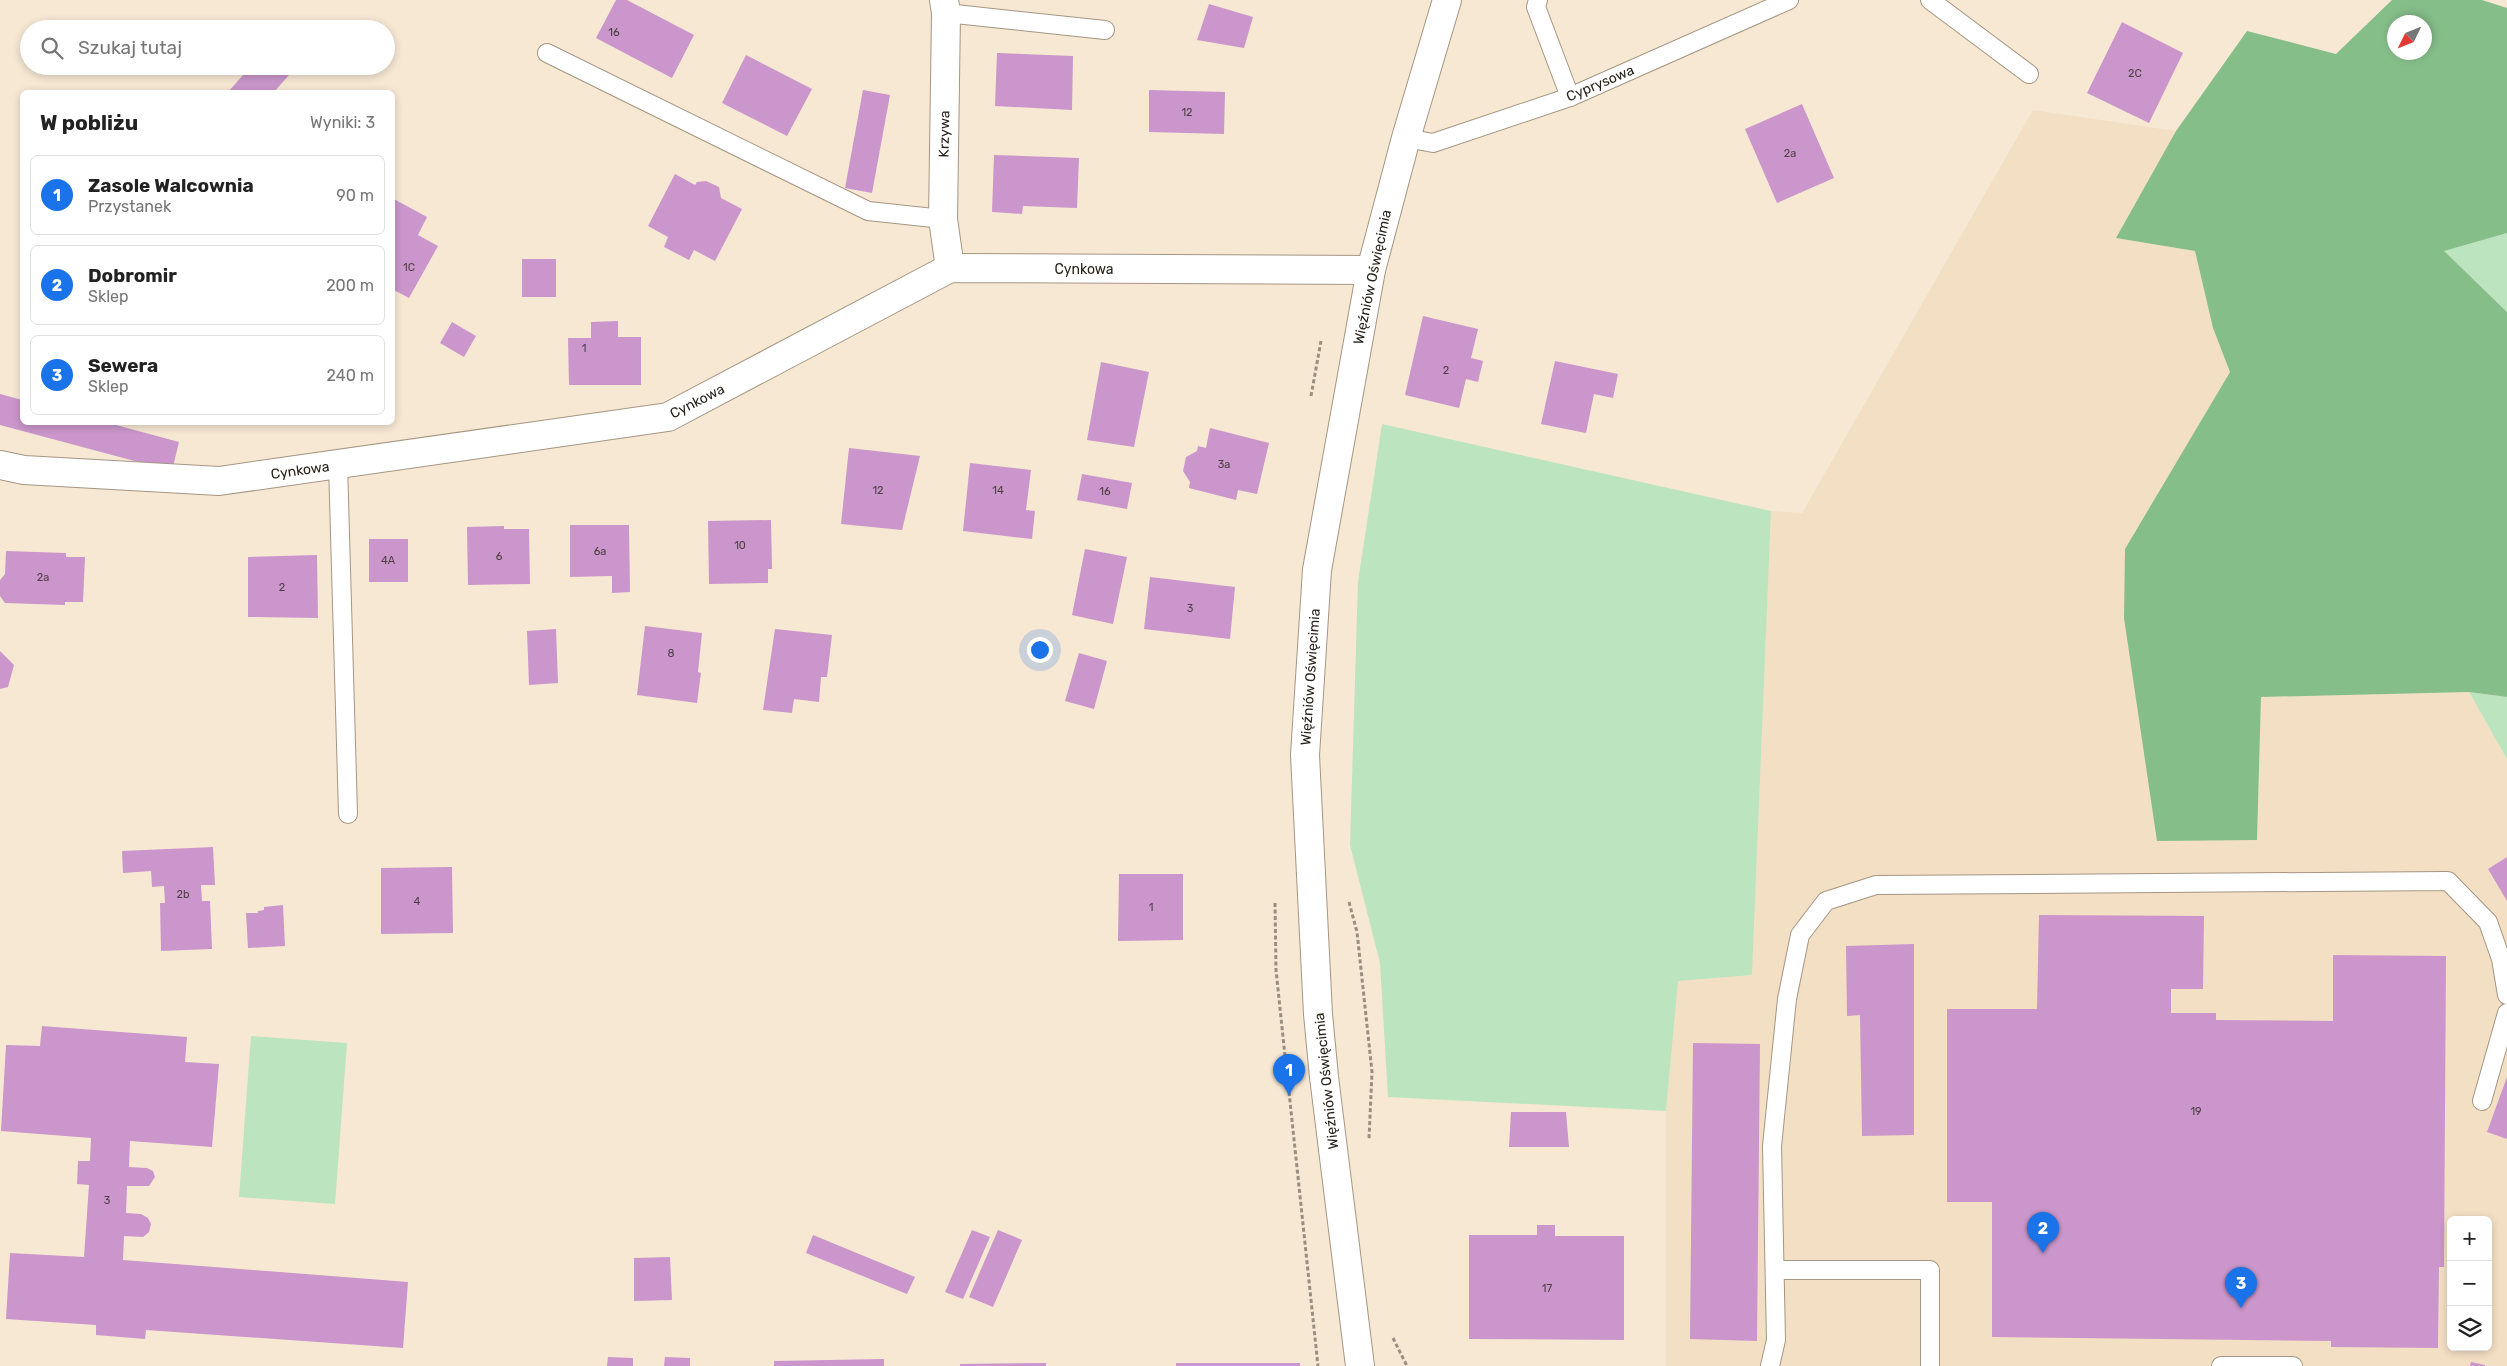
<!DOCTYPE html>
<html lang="pl">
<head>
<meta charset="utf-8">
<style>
  :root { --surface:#fff; --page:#f2f2f2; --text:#222; --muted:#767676; --line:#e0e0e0; --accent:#1a73e8 }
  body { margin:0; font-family:Rubik,sans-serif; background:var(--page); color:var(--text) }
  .controls { position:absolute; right:15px; bottom:15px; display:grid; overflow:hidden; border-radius:8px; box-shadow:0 2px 8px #0003 }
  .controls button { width:45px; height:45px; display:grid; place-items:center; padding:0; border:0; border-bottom:1px solid var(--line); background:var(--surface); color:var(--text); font:25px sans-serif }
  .compass { position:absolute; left:2387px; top:15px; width:45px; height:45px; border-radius:50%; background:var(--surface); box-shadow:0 2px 8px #0003; rotate:227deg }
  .you { position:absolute; left:1039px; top:649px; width:18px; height:18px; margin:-12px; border:4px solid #fff; border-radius:50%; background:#1a73e8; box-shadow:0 0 0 8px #1a73e833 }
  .badge { display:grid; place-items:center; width:32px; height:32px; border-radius:50%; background:var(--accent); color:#fff; font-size:16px; font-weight:700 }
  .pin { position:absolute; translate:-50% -41px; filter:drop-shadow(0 1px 2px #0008) }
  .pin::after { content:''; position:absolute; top:26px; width:18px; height:15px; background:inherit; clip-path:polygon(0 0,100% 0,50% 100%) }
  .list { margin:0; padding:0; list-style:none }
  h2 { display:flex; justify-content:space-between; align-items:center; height:65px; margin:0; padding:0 20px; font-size:21px }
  h2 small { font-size:16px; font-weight:400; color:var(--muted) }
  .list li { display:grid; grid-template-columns:32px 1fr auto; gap:15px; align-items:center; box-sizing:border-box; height:80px; margin:0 10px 10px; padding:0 10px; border:1px solid var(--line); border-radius:8px }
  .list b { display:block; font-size:19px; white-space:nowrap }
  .list p { margin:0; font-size:16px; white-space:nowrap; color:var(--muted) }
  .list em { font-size:16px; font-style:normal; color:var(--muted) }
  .icon { flex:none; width:28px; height:28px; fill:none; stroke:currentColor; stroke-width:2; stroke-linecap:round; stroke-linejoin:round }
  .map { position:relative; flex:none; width:2507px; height:1366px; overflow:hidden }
  .search { position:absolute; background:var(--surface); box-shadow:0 2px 8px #0003; left:20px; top:20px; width:375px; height:55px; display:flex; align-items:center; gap:12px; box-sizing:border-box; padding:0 18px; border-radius:28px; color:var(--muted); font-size:19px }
  .panel { position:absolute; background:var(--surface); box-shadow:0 2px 8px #0003; left:20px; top:90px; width:375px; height:335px; border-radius:8px }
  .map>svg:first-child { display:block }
</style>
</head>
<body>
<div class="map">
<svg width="2507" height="1366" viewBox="0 0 2507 1366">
  <rect width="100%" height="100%" fill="#f7e8d4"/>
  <path fill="#f3dfc4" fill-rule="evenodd" d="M2033,110L2176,131L2116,238L2195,251L2213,328L2230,372L2125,549L2257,840L2261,697L2469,692L2507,759V1366H1666V1111L1678,981L1752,975L1771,511L1802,513ZM2451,1220H2488V1347H2451Z"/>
  <g fill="#bce4be">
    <path d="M2507,233V312L2443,251Z"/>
    <path d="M1382,424L1771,511L1752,975L1678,981L1666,1111L1388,1097L1380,963L1350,845L1358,582Z"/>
    <path d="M2469,692L2507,697V759Z"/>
    <path d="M251,1036L347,1043L335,1204L239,1197Z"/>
  </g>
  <path fill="#86be8a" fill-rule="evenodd" d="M2392,0H2482L2507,8V233L2444,251L2507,312V697L2469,692L2261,697L2257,840L2157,841L2124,618L2125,549L2230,372L2213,328L2195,251L2116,238L2176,131L2247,31L2336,54ZM2394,22H2424V52H2394Z"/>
  <g fill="#ca96cb">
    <path d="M616,0H627L694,35L672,78L596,38Z"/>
    <path d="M1209,4L1253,17L1244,48L1197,40Z"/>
    <path d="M2122,22L2183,53L2149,123L2087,93Z"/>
    <path d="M997,53L1073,56L1072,110L995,106Z"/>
    <path d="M746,55L812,89L787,136L722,103Z"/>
    <path d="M251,66H297L274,92H228Z"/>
    <path d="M863,90L890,95L872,193L845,188Z"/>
    <path d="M1149,90L1225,92L1224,134L1149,132Z"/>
    <path d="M1802,104L1834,178L1777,203L1745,129Z"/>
    <path d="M994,155L1079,158L1077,208L1023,206L1022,214L992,212Z"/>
    <path d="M675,174L695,185L697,182L706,181L719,187L721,198L742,209L715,261L694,250L689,260L664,247L668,237L648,226Z"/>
    <path d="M392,198L427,217L418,235L438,246L409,298L392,289Z"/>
    <rect x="522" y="259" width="34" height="38"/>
    <path d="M1423,316L1478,329L1471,358L1483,361L1478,382L1466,379L1459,408L1405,395Z"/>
    <path d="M618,321V337H641V385H569L568,338H591V322Z"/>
    <path d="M452,322L476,336L464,357L440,343Z"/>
    <path d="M1555,361L1618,374L1613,398L1594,394L1586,433L1541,424Z"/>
    <path d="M1101,362L1149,372L1134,447L1087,440Z"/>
    <path d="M0,394L22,400V422H105L179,442L172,471L0,425Z"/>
    <path d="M1210,428L1269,443L1257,494L1238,490L1236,500L1189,488L1190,482L1183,471L1186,457L1197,451L1198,446L1206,448Z"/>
    <path d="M849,448L920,456L902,530L841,524Z"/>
    <path d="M970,463L1031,470L1026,510L1035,511L1032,539L963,531Z"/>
    <path d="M1082,474L1132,483L1127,509L1077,500Z"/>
    <path d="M771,520L772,569H768V583L709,584L708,521Z"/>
    <path d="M570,525H629L630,592L612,593V576L570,577Z"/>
    <path d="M504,526V529H529L530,584L468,585L467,527Z"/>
    <rect x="369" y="539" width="39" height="43"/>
    <path d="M1085,549L1127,557L1113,624L1072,615Z"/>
    <path d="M6,551L66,553V557H85L83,602H65V605L5,603L0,596V580L5,574Z"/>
    <path d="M317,555L318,618L248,617V557Z"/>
    <path d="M1150,577L1235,587L1230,639L1144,629Z"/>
    <path d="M645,626L702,633L698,672L701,673L697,703L637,695Z"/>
    <path d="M556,629L558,683L529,685L527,631Z"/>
    <path d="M775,629L832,635L827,677H821L819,702L794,699L792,713L763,710Z"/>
    <path d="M0,651L14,665L8,687L0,689Z"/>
    <path d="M1079,653L1107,661L1094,709L1065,701Z"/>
    <path d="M213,847L215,885H201L202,901H210L212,949L161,951L160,903H165L164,886L152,887L151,871L123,873L122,851Z"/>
    <path d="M2507,857V901L2488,869Z"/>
    <path d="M452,867L453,933L381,934V868Z"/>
    <path d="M1119,874H1183V940L1118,941Z"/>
    <path d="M283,905L285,946L248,948L246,913H258V911L264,910V907Z"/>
    <path d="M2039,915L2204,916L2203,989H2171V1013H2216V1020L2333,1021V955L2446,956L2444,1267H2439L2438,1348L2331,1347V1341L1992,1337V1202H1947V1009H2037Z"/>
    <path d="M1914,944V1135L1862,1136L1860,1015L1847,1016L1846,946Z"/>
    <path d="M42,1026L187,1037L185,1062L219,1064L212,1147L130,1141L129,1167L147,1168L153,1171L155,1177L149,1186H127L126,1213L141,1214L148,1218L151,1224L149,1232L143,1237L124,1236L123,1260L408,1282L403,1348L146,1330L145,1339L96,1335V1325L6,1319L10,1253L84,1257L89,1185L77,1184L78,1161H90L91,1138L1,1131L6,1045L40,1046Z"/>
    <path d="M1693,1043L1760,1044L1757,1341L1690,1339Z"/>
    <path d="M2507,1077V1139L2487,1132Z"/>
    <path d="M1511,1112H1566L1569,1147H1509Z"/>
    <path d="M1537,1225H1555V1236H1624V1340L1469,1339V1235H1537Z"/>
    <path d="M972,1230L990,1237L963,1299L945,1292Z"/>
    <path d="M998,1230L1022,1240L993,1307L969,1297Z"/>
    <path d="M813,1235L915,1277L907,1294L806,1253Z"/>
    <path d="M670,1257L672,1300L634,1301V1258Z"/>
    <path d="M608,1357L633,1358V1366H607Z"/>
    <path d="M665,1357L690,1358V1366H664Z"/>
    <path d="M884,1359V1366H774V1361Z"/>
    <path d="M2471,1362L2485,1365V1366H2470Z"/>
    <path d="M1046,1363V1366H960V1364Z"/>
    <rect x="1176" y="1363" width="124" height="3"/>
  </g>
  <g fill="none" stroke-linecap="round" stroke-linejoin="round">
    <g stroke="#a49683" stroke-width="20">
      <g id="lane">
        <path d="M1538,0L1536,7L1570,97"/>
        <path d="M1930,0L2029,74"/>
        <path d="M946,13L1105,30"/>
        <path d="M547,53L868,211L943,219"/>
        <path d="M1406,138L1433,143L1570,97L1789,0"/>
        <path d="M338,464L348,814"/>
        <path d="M2482,1101L2507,1013"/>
        <path d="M1776,1270H1930V1366"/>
        <path d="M1770,1366L1776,1340L1772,1146L1787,999L1800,935L1826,901L1876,885L2448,881L2488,922L2501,959L2507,995"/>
        <path d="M2221,1366H2293"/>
      </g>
    </g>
    <g stroke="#a49683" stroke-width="30">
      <g id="street">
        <path d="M944,0L946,13L943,219L950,268"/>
        <path d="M0,465L24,470L219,481L668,417L950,268L1371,270"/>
      </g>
    </g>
    <g stroke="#a49683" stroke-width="30">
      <path id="secondary" d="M1360,1366L1324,1077L1318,1014L1305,755L1317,570L1371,270L1406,138L1447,0"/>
    </g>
    <g stroke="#998e80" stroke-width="3" stroke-dasharray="4 2.5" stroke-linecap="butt">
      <path d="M1311,396L1321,341"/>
      <path d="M1349,902L1357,932L1372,1072L1369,1139"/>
      <path d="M1275,903L1276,970L1285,1056"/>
      <path d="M1289,1092L1318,1366"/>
      <path d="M1393,1338L1407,1366"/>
    </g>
    <use href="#lane" stroke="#fff" stroke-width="18"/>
    <use href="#street" stroke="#fff" stroke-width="28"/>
    <use href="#secondary" stroke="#fff" stroke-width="28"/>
  </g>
  <g text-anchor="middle" stroke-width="4" stroke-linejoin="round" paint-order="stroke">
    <g font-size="11" fill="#503f47">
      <text x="614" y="36">16</text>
      <text x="2135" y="77">2C</text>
      <text x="1187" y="116">12</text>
      <text x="1790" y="157">2a</text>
      <text x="409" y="271">1C</text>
      <text x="584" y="352">1</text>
      <text x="1446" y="374">2</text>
      <text x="1224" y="468">3a</text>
      <text x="878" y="494">12</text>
      <text x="998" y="494">14</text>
      <text x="1105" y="495">16</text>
      <text x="740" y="549">10</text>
      <text x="600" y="555">6a</text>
      <text x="499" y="560">6</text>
      <text x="388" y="564">4A</text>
      <text x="43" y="581">2a</text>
      <text x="282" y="591">2</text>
      <text x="1190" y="612">3</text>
      <text x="671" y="657">8</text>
      <text x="183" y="898">2b</text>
      <text x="417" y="905">4</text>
      <text x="1151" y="911">1</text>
      <text x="2196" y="1115">19</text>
      <text x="107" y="1204">3</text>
      <text x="1547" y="1292">17</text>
    </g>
    <g font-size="14" fill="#28221b" stroke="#fff">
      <text transform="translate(1600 83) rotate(-23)" y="5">Cyprysowa</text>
      <text transform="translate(944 134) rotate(-89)" y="5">Krzywa</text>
      <text x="1084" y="274">Cynkowa</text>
      <text transform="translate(1372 277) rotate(-78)" y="5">Więźniów Oświęcimia</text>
      <text transform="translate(697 401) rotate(-27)" y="5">Cynkowa</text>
      <text transform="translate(300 470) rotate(-8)" y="5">Cynkowa</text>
      <text transform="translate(1310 677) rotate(-86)" y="5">Więźniów Oświęcimia</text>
      <text transform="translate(1326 1081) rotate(-96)" y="5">Więźniów Oświęcimia</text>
    </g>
  </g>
</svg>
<div class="controls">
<button>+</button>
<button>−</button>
<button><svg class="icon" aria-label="layers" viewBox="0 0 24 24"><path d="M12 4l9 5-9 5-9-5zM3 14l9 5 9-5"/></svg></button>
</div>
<svg class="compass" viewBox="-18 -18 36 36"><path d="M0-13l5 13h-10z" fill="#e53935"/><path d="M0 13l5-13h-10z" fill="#767676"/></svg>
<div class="you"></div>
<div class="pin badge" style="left:1289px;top:1095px">1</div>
<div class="pin badge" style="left:2043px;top:1253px">2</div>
<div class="pin badge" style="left:2241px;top:1308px">3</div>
<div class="search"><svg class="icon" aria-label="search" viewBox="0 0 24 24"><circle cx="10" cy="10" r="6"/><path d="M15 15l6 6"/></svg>Szukaj tutaj</div>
<section class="panel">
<h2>W pobliżu<small>Wyniki: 3</small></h2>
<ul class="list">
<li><span class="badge">1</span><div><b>Zasole Walcownia</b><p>Przystanek</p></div><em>90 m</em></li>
<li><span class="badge">2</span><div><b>Dobromir</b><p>Sklep</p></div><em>200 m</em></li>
<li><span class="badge">3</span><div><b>Sewera</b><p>Sklep</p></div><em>240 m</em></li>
</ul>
</section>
</div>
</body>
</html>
